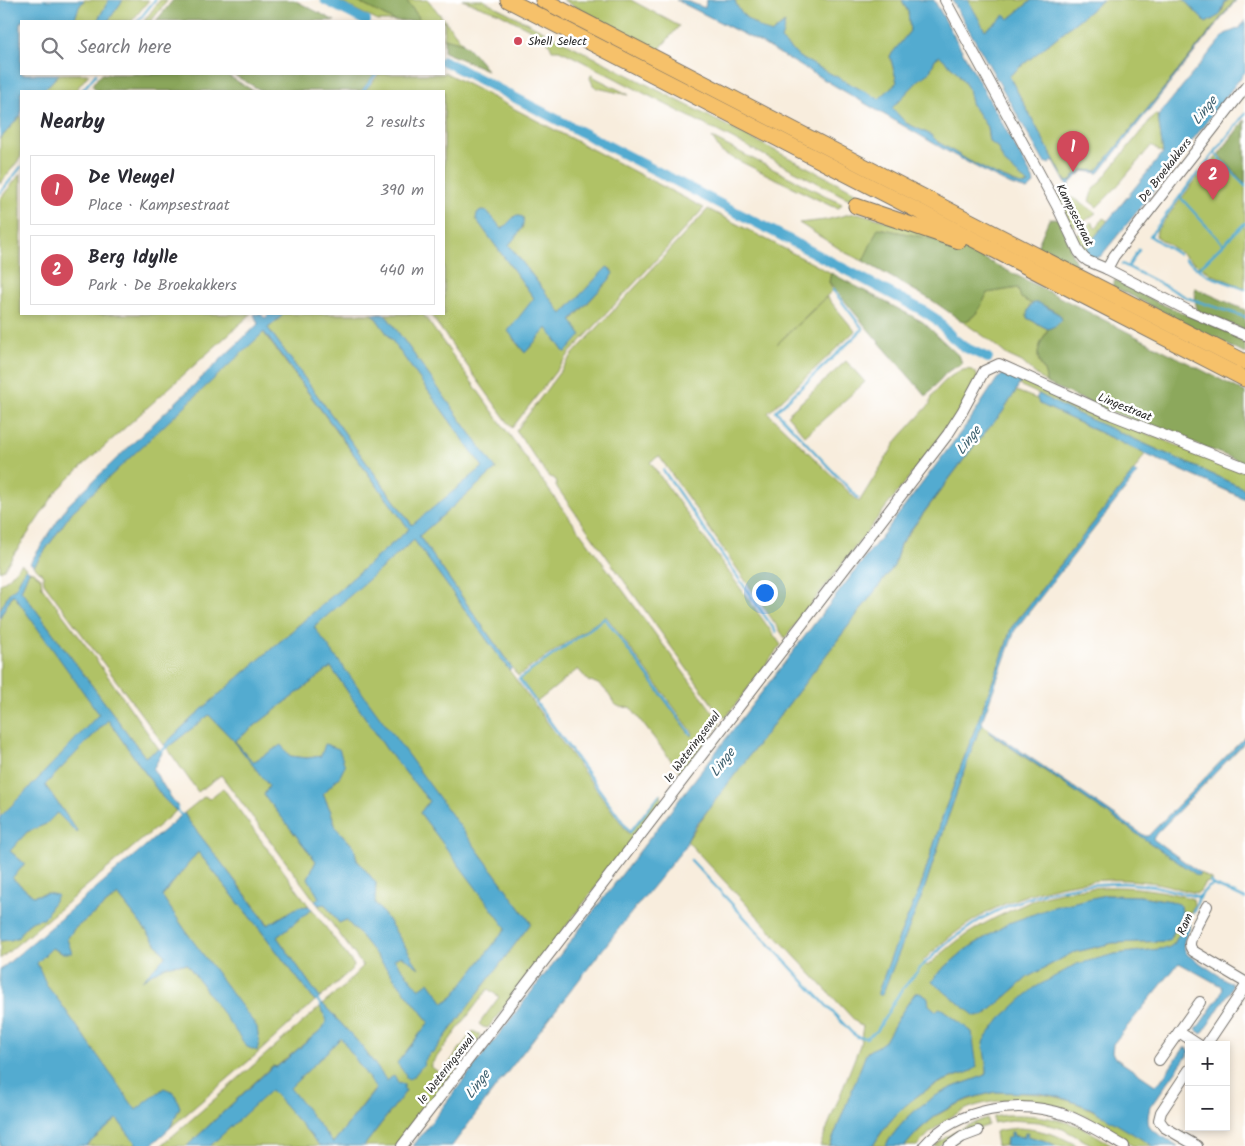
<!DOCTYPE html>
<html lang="en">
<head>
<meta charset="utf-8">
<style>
  :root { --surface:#fff; --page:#f7f7f7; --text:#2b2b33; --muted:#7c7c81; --line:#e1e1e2; --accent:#d1495b }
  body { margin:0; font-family:Kalam,sans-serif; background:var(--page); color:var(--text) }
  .controls { position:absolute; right:15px; bottom:15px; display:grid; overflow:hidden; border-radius:0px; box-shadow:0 2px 8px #0003 }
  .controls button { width:45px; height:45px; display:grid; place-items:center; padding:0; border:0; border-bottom:1px solid var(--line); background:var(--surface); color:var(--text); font:25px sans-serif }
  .you { position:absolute; left:764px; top:592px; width:18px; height:18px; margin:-12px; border:4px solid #fff; border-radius:50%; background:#1a73e8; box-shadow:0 0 0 8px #1a73e833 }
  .badge { display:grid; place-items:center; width:32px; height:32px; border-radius:50%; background:var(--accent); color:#fff; font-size:16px; font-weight:700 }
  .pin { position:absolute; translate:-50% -41px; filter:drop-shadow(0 1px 2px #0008) }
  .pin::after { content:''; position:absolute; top:26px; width:18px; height:15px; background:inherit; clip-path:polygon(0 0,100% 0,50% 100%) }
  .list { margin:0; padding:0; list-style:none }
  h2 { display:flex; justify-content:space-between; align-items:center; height:65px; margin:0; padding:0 20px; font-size:21px }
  h2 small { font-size:16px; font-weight:400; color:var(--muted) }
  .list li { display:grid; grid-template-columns:32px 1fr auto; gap:15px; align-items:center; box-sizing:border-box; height:70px; margin:0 10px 10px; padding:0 10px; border:1px solid var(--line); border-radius:0px }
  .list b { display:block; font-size:19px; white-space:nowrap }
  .list p { margin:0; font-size:16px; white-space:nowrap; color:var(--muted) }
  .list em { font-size:16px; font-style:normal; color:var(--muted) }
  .icon { flex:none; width:28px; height:28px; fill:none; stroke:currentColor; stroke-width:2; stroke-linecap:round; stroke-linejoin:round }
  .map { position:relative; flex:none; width:1245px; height:1146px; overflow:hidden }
  .search { position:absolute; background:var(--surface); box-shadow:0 2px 8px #0003; left:20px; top:20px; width:425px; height:55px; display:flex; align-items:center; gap:12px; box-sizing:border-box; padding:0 18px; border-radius:0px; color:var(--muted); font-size:19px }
  .panel { position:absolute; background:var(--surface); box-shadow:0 2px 8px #0003; left:20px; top:90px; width:425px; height:225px; border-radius:0px }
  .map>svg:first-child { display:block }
</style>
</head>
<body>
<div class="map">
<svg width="1245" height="1146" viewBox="0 0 1245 1146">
  <rect width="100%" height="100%" fill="#fff"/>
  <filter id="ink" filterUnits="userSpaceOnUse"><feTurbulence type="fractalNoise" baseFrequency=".02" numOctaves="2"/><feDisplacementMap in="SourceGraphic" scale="10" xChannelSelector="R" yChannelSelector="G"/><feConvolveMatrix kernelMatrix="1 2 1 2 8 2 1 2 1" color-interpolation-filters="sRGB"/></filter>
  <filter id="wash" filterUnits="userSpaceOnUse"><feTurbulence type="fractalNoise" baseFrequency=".0096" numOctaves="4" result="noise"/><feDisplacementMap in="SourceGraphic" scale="20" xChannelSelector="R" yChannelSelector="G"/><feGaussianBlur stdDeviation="1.12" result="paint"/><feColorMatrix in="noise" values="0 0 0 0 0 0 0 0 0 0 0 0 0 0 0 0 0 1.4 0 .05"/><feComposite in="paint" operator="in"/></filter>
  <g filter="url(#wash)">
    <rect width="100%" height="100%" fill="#f8eddd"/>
    <g fill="#b0c266" stroke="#6e7648" fill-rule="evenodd">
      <path d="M84,0H109L97,21H74L79,7Z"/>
      <path d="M123,0H149L132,21H108Z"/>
      <path d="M160,0H168L151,21H144Z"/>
      <path d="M336,0H354L395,21H378Z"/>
      <path d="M406,0H428L463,43L444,38V21H420L418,16Z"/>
      <path d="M462,0H483L900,215L871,208L845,197L570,55L559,50H552C549,42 546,38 539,34L499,13Z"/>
      <path d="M563,0H631L679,26L658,51Z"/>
      <path d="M735,0H902L908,12L910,31L890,56L897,82L879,100L799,57L781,40L784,23L771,34C756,25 739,17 735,0Z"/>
      <path d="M968,0H1032L1009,19L1005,15L985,31Z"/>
      <path d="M1103,0H1184L1206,23C1211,20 1218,17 1221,13C1227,4 1222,0 1235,0L1097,171L1083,170L1074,176L1071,181L1066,182L1009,76Z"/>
      <path d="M940,56L957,72L968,88L971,103L987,127L989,141L997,146L1004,162L1028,183L1023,186L996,175L969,161L938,142L931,135L906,123L891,108L920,79L930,72L935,59Z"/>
      <path d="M444,72L704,208L570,353L512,428L430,314H444V91H365L379,74H444ZM481,211H487L502,229L523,227L509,245L562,314L606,268L611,269L612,272L609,280L571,321L564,352L547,328L525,353L513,339L534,298L476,219L477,214Z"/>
      <path d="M59,74H89L75,91H43Z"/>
      <path d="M591,75L596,78L629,95L597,88L593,85L590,78Z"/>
      <path d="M1155,114L1158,116L1163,153L1151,146L1113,191L1097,207L1089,201L1092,192Z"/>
      <path d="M21,115V157L0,184V139Z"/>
      <path d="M1245,120V288L1211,274L1156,236L1157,230L1201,173L1215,159Z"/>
      <path d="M712,138L842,204L839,208L831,206L721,152Z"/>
      <path d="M21,173V314H251L77,471L56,492L4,569L0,571V199Z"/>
      <path d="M1057,195C1073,195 1083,204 1096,213L1078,226L1072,227L1055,196Z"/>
      <path d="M708,209L831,273L829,282L833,290L777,344L827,297L855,331L768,413L859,502L898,439L930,404C930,389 971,353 978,378L958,414L785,638L659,456L650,462L781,645L726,717H724L720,715L556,486L557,482L554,478L549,477L516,431L573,354Z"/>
      <path d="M858,213L940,236L973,253L947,242L879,228L863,261L846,253L799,223L826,220L850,214Z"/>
      <path d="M1103,218L1108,221L1089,244L1085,253L1076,237L1077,235L1092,222L1094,224L1093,226L1096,228Z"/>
      <path d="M1018,288L1021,298L1032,304L1029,306L1027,318L1048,329C1043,339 1034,352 1040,364C1044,372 1046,373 1046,383L1022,362L1007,355L985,337L963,322C977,318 982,305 987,293Z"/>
      <path d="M284,314H373L483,467L413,526L268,328Z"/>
      <path d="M385,314H423L546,486L718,719L720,724L681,773L630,707C611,710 614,697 602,687C599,684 595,683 591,681L589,682L578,669L537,702L520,679L605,619L690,735L692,736L693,733L606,616L518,676L419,536L496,469Z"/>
      <path d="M263,332L409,529L192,718L164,745L44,583L43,575L34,566L72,512Z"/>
      <path d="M846,361L865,382L805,436L787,415Z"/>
      <path d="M1021,380L1056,397L1094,413L1245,472V489L1067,409L1041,395L1019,385Z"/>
      <path d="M1016,391L1037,399L1040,404L1145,454L1134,471L1011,628L1005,648L944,812L921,886L892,954L878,994L923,893L947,820L978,732L983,725L990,730L989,733L1198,875L1200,873L1213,880L1204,884L1200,891L1197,893C1183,891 1170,885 1156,883C1141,881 1122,879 1107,880C1054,882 1000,900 958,931C945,940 934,950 923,961L927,966C941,955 954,942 969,933C986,922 1004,913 1023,905C1029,902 1036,898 1044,896C1093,883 1144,884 1193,899L1194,904L1191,912H1182L1181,907L1178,904L1171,901L1140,896L1105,895L1009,923L965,950L936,975L985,1015L1028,977L1072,953L1113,943L1168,941L1172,936L1180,918L1186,921L1174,944L1168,948L1115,954L991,1031L984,1041L987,1070V1074C975,1080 962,1083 951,1088C923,1101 901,1121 885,1146H873C898,1104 926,1085 972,1071V1032L942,1009L939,1008L936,1011L928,1005V998L917,993H915L900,1015L885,1042L877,1047L867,1052L830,1146H820L860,1045L863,1026L859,1025L687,841L707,811L894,566L900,545L977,442L1002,413Z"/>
      <path d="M414,540L629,834L661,794L662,801L488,1028L483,1027L479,1024L499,997L488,989L430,1066L441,1074L473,1031L479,1034L480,1038L396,1146H364L406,1091L403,1087L404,1085L401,1083L400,1084L387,1082L360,1044L323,1004L341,989L363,966L318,905L325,904L339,923L346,920L361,936L429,1022L397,1063H423L431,1052L433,1053L531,923L313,627Z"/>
      <path d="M21,564L26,568L16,588L9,593L0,610V584L9,578Z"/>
      <path d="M29,571L33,572L41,578L42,587L90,651L159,749L145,757L21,590Z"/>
      <path d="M13,594L100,714L37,780L0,817V617Z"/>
      <path d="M331,667L387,750L429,801L420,813L507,928L454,995L444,1003L419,990L393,958L402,956L418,967L386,917L374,903L376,883L357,860L354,847L336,828L331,812L323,794L340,776L321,756L307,758L290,756L281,746L253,762L235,741Z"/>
      <path d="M209,715L234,741L269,786L264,795L316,861L308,878L319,898L315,901L221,775L198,792L167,748Z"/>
      <path d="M108,720L163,798L176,811L0,959V941L11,940L35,919L44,918L47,893L33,896L12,878L25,864L10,851L27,832L46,824L57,812L77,833L78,832L45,785Z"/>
      <path d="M223,788L309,906C293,908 282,916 269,925L220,861L188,820L184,813L205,796L209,799Z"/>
      <path d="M198,852L261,931L315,1001L257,1054L170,1128L180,1107L164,1088L136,1111L59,1001L47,987L37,963L52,948L62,953L67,939L74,929L118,895L166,956L145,978L164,966L175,964H187L216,1004L190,937L162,896Z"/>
      <path d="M312,909L354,965L353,968L320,998L277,937Z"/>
      <path d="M320,1007L324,1013L326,1022L323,1028L276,1067L272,1066L187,1146H161Z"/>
      <path d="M341,1038L376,1088L333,1143L289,1088Z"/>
      <path d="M271,1089L320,1146H210Z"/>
      <path d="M995,1092C1017,1093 1040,1092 1061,1098C1094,1107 1124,1128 1153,1146C1147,1146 1140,1146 1134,1146C1130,1145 1125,1141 1121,1139C1110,1132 1099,1124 1088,1118C1054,1100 1006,1094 969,1108C948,1116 932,1130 917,1146H905C930,1115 956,1101 995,1092Z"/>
      <path d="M1005,1115C1033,1114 1062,1118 1087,1130C1096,1135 1105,1141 1115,1146H1094L1063,1129L1039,1122L1011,1120L993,1123V1117Z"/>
      <path d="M987,1118L988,1125L973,1131L969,1127L964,1130L965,1133L949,1142L947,1140L938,1146H934C950,1133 967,1125 987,1118Z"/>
      <path d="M117,1119L138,1146H86Z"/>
      <path d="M1018,1128C1040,1129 1059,1135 1078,1146H1057L1046,1141L1027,1136V1133L1025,1137L1014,1136L1013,1132L1005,1142V1146H997L995,1132L1001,1130Z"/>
    </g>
    <g fill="#8ca85b" stroke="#5c6a43">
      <path d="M173,0H294L335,21H156Z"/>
      <path d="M354,0H406L418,16L420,21H395Z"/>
      <path d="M444,38L463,43L474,54L487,70L444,52Z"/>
      <path d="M101,74H225L254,91H97L92,85Z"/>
      <path d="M232,74H375L361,91H262Z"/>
      <path d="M1245,120V184L1219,154Z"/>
      <path d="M1057,218C1068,233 1069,253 1079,269L1037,247L1049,219Z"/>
      <path d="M878,228L947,242L973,253L1245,392V463L1104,409L1046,383C1046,369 1042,371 1039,360C1035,350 1044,338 1048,329L1055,326L1062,320L1060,315C1052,310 1042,302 1032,304L1021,298L1018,288L987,293C982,306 977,317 963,322L933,301L863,261Z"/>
      <path d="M831,273L923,322L960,357L962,364L950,370L946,373L926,396L872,334L829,282Z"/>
      <path d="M1115,280L1159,303L1245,339V354L1112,286Z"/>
      <path d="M1195,288L1245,310V330L1196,310Z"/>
    </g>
    <g fill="#53abd0" stroke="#3f6b7e" fill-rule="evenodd">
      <path d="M0,0H84L79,7L74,21H21V74H59L43,91H21V115L0,139Z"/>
      <path d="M109,0H123L108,21H97Z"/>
      <path d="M676,0H684L705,8L706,0H735C739,17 756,25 771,34L785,23L781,40L799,57L879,99L897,82L890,56L910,31L908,12L902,0H934L1033,179L1034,184L1027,190L1011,185L989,174L952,154L763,44ZM940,56L957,72L968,88L971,103L987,127L989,141L997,147L1004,162L1028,184L1023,186L996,175L969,161L938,142L931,135L906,123L892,108L920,79L930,72L935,59Z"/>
      <path d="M952,0H968L985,30L1005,15L1009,19L1032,0H1103L1009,76L1066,182L1071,181L1074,176L1083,170L1097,171L1236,0L1099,173L1083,171L1071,182L1068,187L1053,160L1050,164L1044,162Z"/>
      <path d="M1184,0H1228L1225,2L1220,15L1206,23Z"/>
      <path d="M1245,20V72L1145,202L1100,257L1098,256L1096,259L1085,253L1089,244L1163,153L1158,116L1225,34L1240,28Z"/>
      <path d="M484,210L487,211L502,229L516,215L523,217C526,228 515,237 509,245L562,314L606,268L608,267L613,273L609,280L571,320L581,335L566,352H564L547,328L525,353L508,331L534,298L476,219L477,213Z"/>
      <path d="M1034,303H1039L1060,315L1062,320L1055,326L1048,329L1027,318C1027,311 1028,307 1034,303Z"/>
      <path d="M254,314H261L265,318L269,314H284L268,328L412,525L483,467L373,314H385L496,469L419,536L512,668L509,670L414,540L314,627L531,923L433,1053L431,1052L423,1063L424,1064L414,1076L408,1080L405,1077L406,1075L397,1063L429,1022L361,936L346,920L339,923L325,904L318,905L315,901L319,898L308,878L316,861L264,795L269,786L234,741L209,715L167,748L164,745L192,718L409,529L264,332L72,512L34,566L30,563L68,505L258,324ZM331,667L387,750L429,801L420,813L506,928L454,995L444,1003L429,982L419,989L394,959L402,956L419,968L386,917L375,903L376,883L357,860L354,847L336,828L331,812L323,794L340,776L345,766L339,749L325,744L321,756L307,758L290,756L281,745L253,762L235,741Z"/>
      <path d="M1005,373L1021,380L1016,391L1002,413L977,442L900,544L894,566L707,811C698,822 689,834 685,847L627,918L496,1087L452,1146H413L911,498L970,420L997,379Z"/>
      <path d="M1039,394L1067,409L1245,489V499L1145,454L1040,404L1037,399V396Z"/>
      <path d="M1134,471L1137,474L1015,630L982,721L983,725L978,732L947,820L923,893L882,995H878V992L892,954L921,886L944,812L1005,648L1011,628Z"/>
      <path d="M26,568L29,571L21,590L145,757L159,749L162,753L153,769L170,796L179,808L176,811L163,798L108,720L45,785L78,832L77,833L57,813L46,824L27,832L10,851L25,864L12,878L33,896L47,893L57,895L44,919C32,919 24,926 19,937L11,940L0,941V817L37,780L99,714L13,594L0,617V610L9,593L16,587Z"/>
      <path d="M990,730L1145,836H1148L1245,737V742L1156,834L1153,839L1200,873L1198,876L989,732Z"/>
      <path d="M184,813L188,820L220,861L268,925L298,907L309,906L312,909L277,937L320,998L315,1001L261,931L198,852L162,896L190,937L257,1027L259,1042L257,1051L247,1047L187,964C165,963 159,969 142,980L166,956L118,895L74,929L67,939L72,953H62L52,948L37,963L47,986L59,1001L136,1110L164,1088L174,1092L180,1107L170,1128L150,1146H138L117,1119L86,1146H0V970Z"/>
      <path d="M1105,895L1140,896L1171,901L1178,904L1181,907L1182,912L1172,936L1168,941L1113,943L1072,953L1028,977L985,1015L975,1016L932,982L936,975L965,950L1009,923L1053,907Z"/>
      <path d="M1186,921L1191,924C1188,938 1178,941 1188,955L1232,984V988L1202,1034L1196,1030L1219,997L1223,989L1221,986L1179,963L1113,1044L1112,1052L1115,1058L1155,1085L1159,1083L1184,1048H1186L1189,1050V1053L1150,1107C1148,1115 1146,1124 1152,1130L1178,1146H1153L1090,1108L1060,1097L1039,1093L995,1092L968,1099L951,1107L938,1114L919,1130L905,1146H885C901,1121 923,1100 951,1088C962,1083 975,1080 987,1074V1070L983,1043L984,1040L1001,1018L1034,988L1077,964L1115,954L1168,948L1174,944Z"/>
      <path d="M915,993H920L928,998L929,1005L936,1011L939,1008L942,1009L972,1032L977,1067C970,1074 957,1075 948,1079C916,1092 890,1116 873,1146H830L866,1054L870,1050L877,1047L885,1041L900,1015Z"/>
      <path d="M323,1004L360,1044L387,1081L394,1075L399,1084L401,1083L405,1086L403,1087L406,1091L364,1146H320L271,1090L210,1146H187L273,1066L277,1067L323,1028L326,1022L324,1013L320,1007ZM341,1038L376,1089L333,1143L290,1088Z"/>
      <path d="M1011,1132H1013L1014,1136L1024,1137L1025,1133H1028L1027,1136L1046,1141L1057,1146H1005L1007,1138L1011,1136Z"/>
    </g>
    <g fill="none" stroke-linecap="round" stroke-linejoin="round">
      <g stroke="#53abd0" stroke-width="2.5">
        <path d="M138,21L155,0"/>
        <path d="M82,91L96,74"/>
        <path d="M363,91L376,74"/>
        <path d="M1215,153L1245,186"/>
        <path d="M1204,166L1245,114"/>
        <path d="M0,193L21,167"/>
        <path d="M1180,197L1223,244"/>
        <path d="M1178,254L1150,236L1198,173"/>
        <path d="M1185,259L1207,275L1245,289"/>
        <path d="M1122,264L1188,298L1245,317"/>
        <path d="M1128,267L1139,249"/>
        <path d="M1198,269L1245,223"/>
        <path d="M833,290L863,329L776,411L858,498"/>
        <path d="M663,470L776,632"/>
        <path d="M158,753L168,746"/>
        <path d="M660,794L630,832L519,679L605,618L691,734"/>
        <path d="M175,807L182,816"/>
        <path d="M691,860L852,1033L858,1037L866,1038L877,1031L900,992L922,966L948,942L981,919L1009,905L1046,892L1083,885L1123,883L1154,886L1199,897L1207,888L1213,885L1226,890L1245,899"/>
        <path d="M1210,881L1213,885"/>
        <path d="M1193,913L1199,897"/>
        <path d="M316,998L323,1008"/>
      </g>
      <g stroke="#53abd0" stroke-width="10">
        <path d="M325,0L366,21"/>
        <path d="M444,61L784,237L922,310L936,319L952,337L964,347L988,358"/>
      </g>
    </g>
  </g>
  <g filter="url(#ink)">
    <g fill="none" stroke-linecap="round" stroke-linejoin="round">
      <g stroke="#736f69" stroke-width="12">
        <g id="minor">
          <path d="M945,0L1057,206L1079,252L1084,258L1088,261L1107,269L1189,311L1245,335"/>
          <path d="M1107,269L1114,256L1245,88"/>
          <path d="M1207,906C1203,914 1190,936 1190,944C1190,948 1191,948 1193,951L1245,982"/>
          <path d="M1179,1032L1199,1045"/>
          <path d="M1206,1045L1245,987"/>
          <path d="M1159,1060L1200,1002"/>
          <path d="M1189,1070L1161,1112L1159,1120L1164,1127L1197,1146"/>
          <path d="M402,1146L948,434L962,412L984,371L999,364L1112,415L1245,467"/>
          <path d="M924,1146C958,1107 1019,1099 1066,1115C1087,1123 1105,1135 1124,1146"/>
          <path d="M949,1146L962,1137L978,1131"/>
        </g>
      </g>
      <g stroke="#736f69" stroke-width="17">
        <g id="highway">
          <path d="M508,0L1245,379"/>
          <path d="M543,0L1026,250L1245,362"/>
          <path d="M856,206L959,241"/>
        </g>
      </g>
      <use href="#minor" stroke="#fff" stroke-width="10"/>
      <use href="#highway" stroke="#f6c16b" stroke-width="15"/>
    </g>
  </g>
  <circle fill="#d1495b" stroke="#fff" stroke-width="2" cx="518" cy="41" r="5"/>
  <g text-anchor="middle" stroke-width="5" stroke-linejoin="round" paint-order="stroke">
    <g font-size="12" fill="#2b2b2b" stroke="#fff" text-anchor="start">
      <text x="528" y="45">Shell Select</text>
    </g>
    <g font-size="12" fill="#2b2b2b" stroke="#fff">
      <text transform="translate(1165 170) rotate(-52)" y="4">De Broekakkers</text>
      <text transform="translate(1075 215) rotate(63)" y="4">Kampsestraat</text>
      <text transform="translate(1125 407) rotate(22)" y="4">Lingestraat</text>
      <text transform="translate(692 747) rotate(-53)" y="4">1e Weteringsewal</text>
      <text transform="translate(1185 924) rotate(-67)" y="4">Ram</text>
      <text transform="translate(446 1069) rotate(-52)" y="4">1e Weteringsewal</text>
    </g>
    <g font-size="14" font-style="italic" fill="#3b5e6d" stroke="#fff">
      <text transform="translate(1204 110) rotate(-52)" y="5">Linge</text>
      <text transform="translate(968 440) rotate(-53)" y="5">Linge</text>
      <text transform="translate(722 762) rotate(-53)" y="5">Linge</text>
      <text transform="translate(477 1084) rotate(-53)" y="5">Linge</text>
    </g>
  </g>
</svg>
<div class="controls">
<button>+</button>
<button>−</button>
</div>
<div class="you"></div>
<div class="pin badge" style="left:1073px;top:172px">1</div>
<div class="pin badge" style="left:1213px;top:200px">2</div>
<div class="search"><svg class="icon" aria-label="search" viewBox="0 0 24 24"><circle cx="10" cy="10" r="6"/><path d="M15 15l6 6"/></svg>Search here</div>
<section class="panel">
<h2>Nearby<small>2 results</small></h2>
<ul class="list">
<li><span class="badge">1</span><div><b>De Vleugel</b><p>Place · Kampsestraat</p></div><em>390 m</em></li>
<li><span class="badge">2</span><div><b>Berg Idylle</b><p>Park · De Broekakkers</p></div><em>440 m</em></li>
</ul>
</section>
</div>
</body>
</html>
